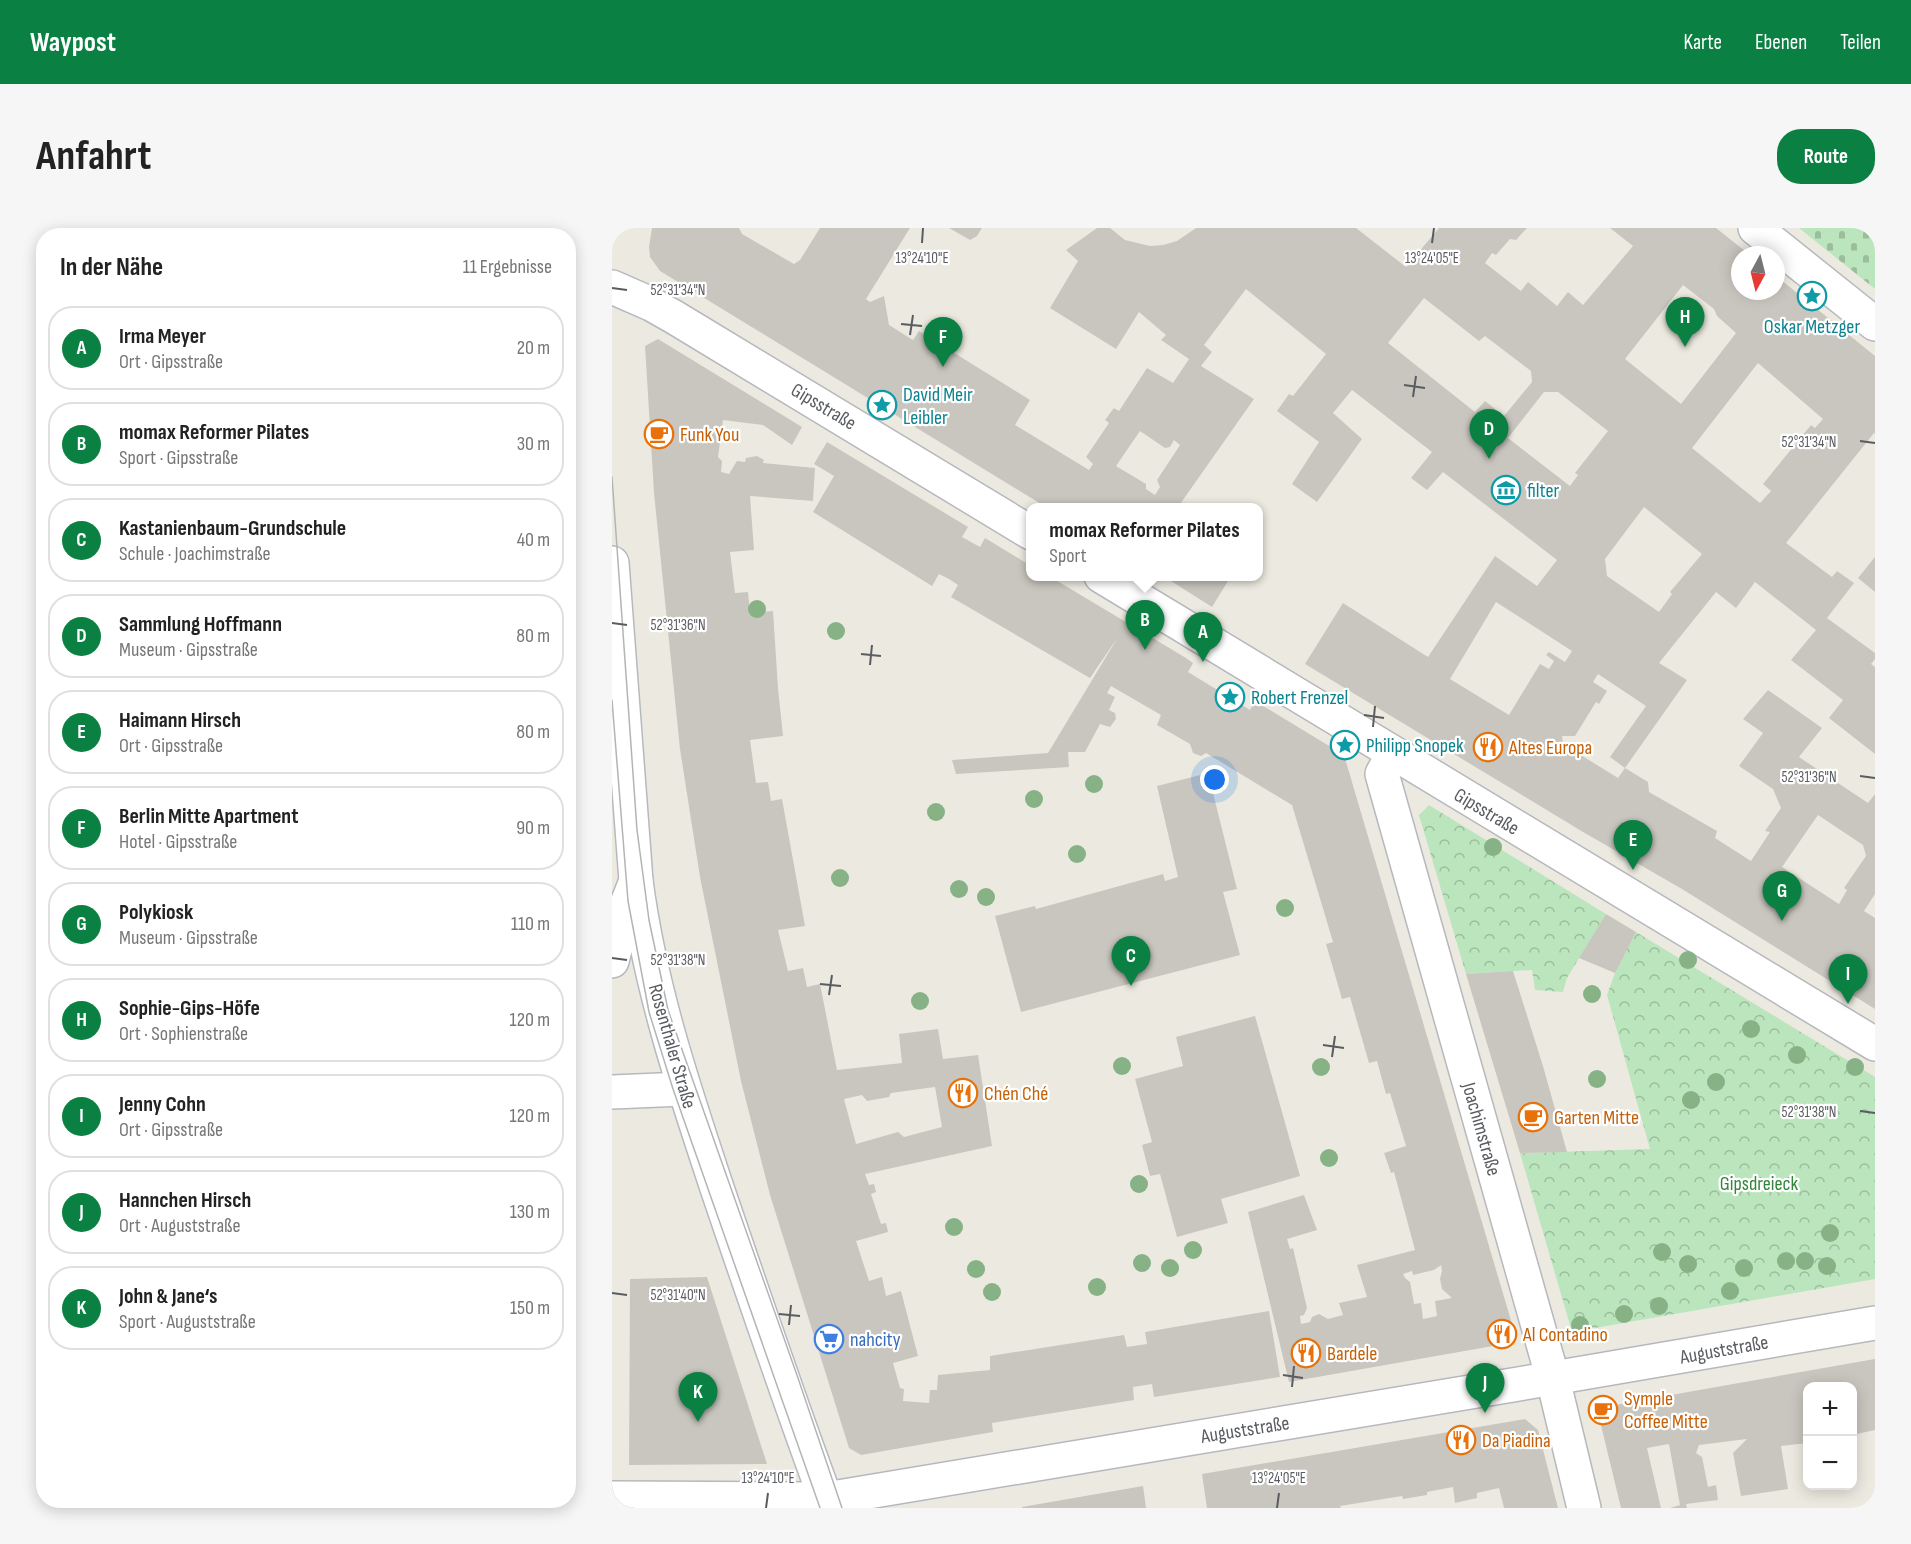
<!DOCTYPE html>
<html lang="de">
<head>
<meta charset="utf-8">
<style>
  :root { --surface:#fff; --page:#f6f6f6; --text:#222; --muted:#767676; --line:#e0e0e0; --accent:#0b8043 }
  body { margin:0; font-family:"Sofia Sans Condensed",sans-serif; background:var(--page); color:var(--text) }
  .controls { position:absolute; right:18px; bottom:18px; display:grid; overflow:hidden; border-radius:12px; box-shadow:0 3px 15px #0003 }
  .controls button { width:54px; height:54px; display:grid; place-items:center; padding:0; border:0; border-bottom:2px solid var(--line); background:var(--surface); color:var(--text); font:30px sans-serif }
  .compass { position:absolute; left:1119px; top:18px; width:54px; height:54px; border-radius:50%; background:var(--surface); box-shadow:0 3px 15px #0003; rotate:187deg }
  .you { position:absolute; left:603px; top:552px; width:21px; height:21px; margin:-15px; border:4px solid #fff; border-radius:50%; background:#1a73e8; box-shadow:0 0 0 9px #1a73e833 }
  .badge { display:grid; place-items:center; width:39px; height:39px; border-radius:50%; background:var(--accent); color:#fff; font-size:20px; font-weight:700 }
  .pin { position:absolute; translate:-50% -50px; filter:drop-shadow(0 2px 3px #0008) }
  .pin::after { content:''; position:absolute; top:32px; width:21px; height:18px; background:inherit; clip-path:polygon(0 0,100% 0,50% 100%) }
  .popup { position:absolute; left:414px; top:275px; width:237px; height:78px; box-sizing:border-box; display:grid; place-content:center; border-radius:12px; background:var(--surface); filter:drop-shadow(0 2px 4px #0005); font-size:20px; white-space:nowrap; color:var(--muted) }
  .popup b { font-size:22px; color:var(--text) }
  .popup::after { content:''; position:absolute; left:50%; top:100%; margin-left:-12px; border:12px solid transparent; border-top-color:var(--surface) }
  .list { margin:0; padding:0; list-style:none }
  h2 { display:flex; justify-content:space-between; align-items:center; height:78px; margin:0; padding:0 24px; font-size:26px }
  h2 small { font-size:20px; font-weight:400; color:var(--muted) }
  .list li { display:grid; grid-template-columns:39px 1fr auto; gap:18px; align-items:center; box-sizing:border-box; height:84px; margin:0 12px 12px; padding:0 12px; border:2px solid var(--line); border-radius:24px }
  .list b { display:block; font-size:22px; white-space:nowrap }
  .list p { margin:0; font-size:20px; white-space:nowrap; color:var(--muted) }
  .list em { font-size:20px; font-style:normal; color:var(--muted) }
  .map { position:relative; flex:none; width:1263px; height:1280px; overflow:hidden; border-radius:24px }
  header { display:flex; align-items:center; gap:36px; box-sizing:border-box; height:84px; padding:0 30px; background:var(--accent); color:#fff }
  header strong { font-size:28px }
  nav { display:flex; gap:33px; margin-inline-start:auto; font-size:21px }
  .intro { display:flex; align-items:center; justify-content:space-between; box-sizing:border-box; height:144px; padding:0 36px }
  h1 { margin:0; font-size:42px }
  .button { padding:15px 27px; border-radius:24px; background:var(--accent); color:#fff; font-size:21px; font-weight:700 }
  main { display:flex; gap:36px; padding:0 36px }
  aside { flex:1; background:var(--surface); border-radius:24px; box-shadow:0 3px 15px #0003 }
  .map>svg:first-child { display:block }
</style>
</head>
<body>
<header>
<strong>Waypost</strong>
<nav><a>Karte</a><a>Ebenen</a><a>Teilen</a></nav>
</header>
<div class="intro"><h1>Anfahrt</h1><a class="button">Route</a></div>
<main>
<aside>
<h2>In der Nähe<small>11 Ergebnisse</small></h2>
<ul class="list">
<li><span class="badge">A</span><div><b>Irma Meyer</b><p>Ort · Gipsstraße</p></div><em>20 m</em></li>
<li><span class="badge">B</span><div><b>momax Reformer Pilates</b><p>Sport · Gipsstraße</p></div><em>30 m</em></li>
<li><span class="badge">C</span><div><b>Kastanienbaum-Grundschule</b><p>Schule · Joachimstraße</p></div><em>40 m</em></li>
<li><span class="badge">D</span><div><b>Sammlung Hoffmann</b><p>Museum · Gipsstraße</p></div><em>80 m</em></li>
<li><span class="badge">E</span><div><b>Haimann Hirsch</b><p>Ort · Gipsstraße</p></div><em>80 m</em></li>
<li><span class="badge">F</span><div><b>Berlin Mitte Apartment</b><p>Hotel · Gipsstraße</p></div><em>90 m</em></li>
<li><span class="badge">G</span><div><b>Polykiosk</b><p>Museum · Gipsstraße</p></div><em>110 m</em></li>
<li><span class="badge">H</span><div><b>Sophie-Gips-Höfe</b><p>Ort · Sophienstraße</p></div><em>120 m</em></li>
<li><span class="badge">I</span><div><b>Jenny Cohn</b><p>Ort · Gipsstraße</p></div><em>120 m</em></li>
<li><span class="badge">J</span><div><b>Hannchen Hirsch</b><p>Ort · Auguststraße</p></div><em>130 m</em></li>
<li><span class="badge">K</span><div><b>John &amp; Jane‘s</b><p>Sport · Auguststraße</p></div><em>150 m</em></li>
</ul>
</aside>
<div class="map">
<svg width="1263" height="1280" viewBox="0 0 1263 1280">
  <defs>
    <pattern id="cemetery-stones" width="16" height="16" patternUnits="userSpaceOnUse" patternTransform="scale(1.5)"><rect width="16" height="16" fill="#bbe5bc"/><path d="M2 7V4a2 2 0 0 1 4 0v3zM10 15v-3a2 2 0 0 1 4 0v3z" fill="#9bbd9c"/></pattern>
    <pattern id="park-crowns" width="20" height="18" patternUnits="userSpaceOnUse" patternTransform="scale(1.5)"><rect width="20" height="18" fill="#bbe5bc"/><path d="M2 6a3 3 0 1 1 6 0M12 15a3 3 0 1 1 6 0" fill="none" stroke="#9bbd9c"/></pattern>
  </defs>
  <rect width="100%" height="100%" fill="#eceae0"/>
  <path fill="url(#cemetery-stones)" d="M1187,0H1263V61Z"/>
  <g fill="url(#park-crowns)">
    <path d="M817,577L994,686L955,750L951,764L923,762L920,742L854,746L807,587Z"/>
    <path d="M1024,704L1263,849V1051L960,1104L908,925L1038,921L995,767L1007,734Z"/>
  </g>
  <g fill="#c9c6bf" fill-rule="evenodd">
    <path d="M40,0H127L130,6L182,36L188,32L208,0H298L254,71L258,74L272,68L277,97L301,112L307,103L418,172L403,197L477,242L481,236L474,229L497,195L493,192L502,180L507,183L535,140L561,155L577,131L549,112L554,107L527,84L504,121L438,80L466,33L454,22L485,0H498L513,12L538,18L551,17L565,13L584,0H744L794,39L827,0H915L904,12L898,11L884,27L880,25L873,35L909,63L916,54L945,78L956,64L971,77L1021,18L998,0H1104L1138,27H1128V63H1164V48L1263,128V206L1262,205L1174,315L1220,349L1225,343L1242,355L1215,390L1263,425V431L1259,436L1263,439V526L1217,490L1231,472L1179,432L1204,402L1143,354L1124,380L1104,364L1047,435L1075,452L1013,540L998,529L1034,478L986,446L981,454L995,463L987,476L984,474L963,508H950L951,516L1006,550L1013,540L1036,554L1037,564L1105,603L1103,610L1139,633L1158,604L1153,603L1169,580L1161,561L1127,538L1151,505L1131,491L1156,462L1210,500L1187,529L1256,575L1263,566V666L1252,683L1263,690V781L1070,661L971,604L693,436L731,375L816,429L883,328L925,358L945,332L831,244L815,262L799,250L820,224L740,162L721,185L750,211L705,274L680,256L707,214L665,183L677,166L681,168L714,126L634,61L592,117L600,124L589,138L642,171L566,279H434L48,43L38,29L37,19ZM1071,57L1102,81L1105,88L1124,105L1069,176L1013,131ZM812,70L867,113L873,108L919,143L920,154L892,188L873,173L863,184L776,115ZM1146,135L1211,191L1203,200L1199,197L1151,256L1159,263L1148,275L1080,220ZM932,164H946L996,203L963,245L966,247L958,258L896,210ZM528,203L553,220L558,219L562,212L568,217L545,252L548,259L543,267L534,261V256L504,238ZM1032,279L1090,326L1058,364L1060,366L1047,384L995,348L993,331ZM884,374L960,423L953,434L937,424L934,427L942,433L937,441L928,436L897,487L838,451ZM1206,587L1251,617L1254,628L1232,660L1235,662L1227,676L1170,639Z"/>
    <path d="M337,0H370L365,8L358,12Z"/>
    <path d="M46,111L190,199L180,217L151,197L111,192L106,229L110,233L109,244L117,246L125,233L133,234L134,230L145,228L152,232L151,235L203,240L201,273L138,268L142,322L118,324L123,365L136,364L138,385L161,383L166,460L171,508L138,512L144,555L156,554L159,573L170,571L193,698L166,702L176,743L191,740L195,759L208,756L225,842L290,835L287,806L326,801L331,831L366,827L380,918L253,946L257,957L262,956L264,964L259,966L269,996L274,995L276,1004L244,1013L257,1053L270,1049L274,1068L289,1063L306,1128L281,1135L288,1160L292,1161L291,1173L317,1175L318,1162H325L326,1147L378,1142V1128L512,1107L515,1119L535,1116L533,1104L657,1083L668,1149L542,1169L540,1156L521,1159L522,1172L380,1195L381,1204L249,1227L237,1220L158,967L129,853L88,649L68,521L42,265L33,118ZM323,859L330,899L292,909L286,904L244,916L232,871L250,867L255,873L277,869L279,865Z"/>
    <path d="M215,214L356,299L350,309L368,319L373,310L419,338V348H437L574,430L581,435L576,444L638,482L643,473L732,527L903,1106L898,1115L677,1154L636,984L692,967L705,1002L675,1011L678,1021L681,1020L695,1080L692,1087L688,1088L689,1096L698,1094L700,1089L707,1086L716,1091L731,1087L727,1075L755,1069L745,1037L803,1022L782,944L779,945L772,925L794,918L778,865L774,866L765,833L757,835L738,769L730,771L714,716L721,714L680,577L594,525L589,528L581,525L578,516L545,497L549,487L499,458L495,465L503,469L497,482L503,485L504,491L498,499L488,496L473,524H456L457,539L344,546L340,532L436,525L506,409L478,450L339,369L346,357L337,351L327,346L320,358L201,284L222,248L202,236ZM829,1037L830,1043L828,1051L830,1061L840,1070L823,1073L825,1088L811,1091L809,1075L802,1076L798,1054L793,1050L791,1046L800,1043L801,1047L822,1042Z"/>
    <path d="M1263,329V364L1246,350Z"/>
    <path d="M551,348H619L600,379Z"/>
    <path d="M596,545L625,661L611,664L628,727L409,784L383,688L423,678L424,681L551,646L553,653L566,649L545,558Z"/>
    <path d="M994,686L1024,704L1003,745L967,730Z"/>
    <path d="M901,743L931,838L955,924L908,925L854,746Z"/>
    <path d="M643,788L688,948L609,971L616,995L565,1009L548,946L538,948L530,917L540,914L523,851L571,838L564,809Z"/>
    <path d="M95,1049L155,1236L17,1237L18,1051Z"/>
    <path d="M1263,1131V1202L1240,1207V1158H1196V1215L1169,1218L1176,1261L1129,1268L1121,1225L1135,1211L1087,1217L1084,1225L1090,1229L1096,1259L1104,1257L1106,1272L1074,1276L1075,1280H1058L1068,1277L1057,1216L1035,1220L1049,1280H1009L987,1189L983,1190L980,1176L992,1174L993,1179L1030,1172V1168L1041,1166L1042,1170Z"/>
    <path d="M913,1191L926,1202L946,1280H892L887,1260L865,1265V1270L843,1275L841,1259L815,1264V1267L791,1271L790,1268L728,1278L729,1280H595L590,1246Z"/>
    <path d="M531,1258L534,1280H410V1279Z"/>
  </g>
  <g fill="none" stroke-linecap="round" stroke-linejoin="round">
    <g stroke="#b6b8bd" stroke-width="36">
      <g id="street">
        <path d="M1143,0L1263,96"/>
        <path d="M0,59L39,76L62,89L419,305"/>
        <path d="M489,348L1263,816"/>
        <path d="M781,526L770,546L941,1151L972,1280"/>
        <path d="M0,733L16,673L24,653"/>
        <path d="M0,864L71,861"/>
        <path d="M0,1270L205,1271L226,1269L918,1154L1263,1095"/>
      </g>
    </g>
    <g stroke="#b6b9bf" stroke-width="36">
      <path id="secondary" d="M0,335L24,653C38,760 72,861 106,963C142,1069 178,1175 217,1280"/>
    </g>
    <use href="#street" stroke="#fff" stroke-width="33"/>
    <use href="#secondary" stroke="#fff" stroke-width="33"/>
    <g stroke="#b3b4b4" stroke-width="1.5">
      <path d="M0,249L25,602L37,692L56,782L186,1150L230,1280"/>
      <path d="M0,472L16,673L37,784L61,861L208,1280"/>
    </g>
  </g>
  <g fill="#86b285">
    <circle cx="145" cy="381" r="9"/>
    <circle cx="224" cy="403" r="9"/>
    <circle cx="482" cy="556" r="9"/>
    <circle cx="422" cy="571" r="9"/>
    <circle cx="324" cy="584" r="9"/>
    <circle cx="881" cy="619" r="9"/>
    <circle cx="465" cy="626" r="9"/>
    <circle cx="228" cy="650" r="9"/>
    <circle cx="347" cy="661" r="9"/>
    <circle cx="374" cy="669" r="9"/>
    <circle cx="673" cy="680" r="9"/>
    <circle cx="1076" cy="732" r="9"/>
    <circle cx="980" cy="766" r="9"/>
    <circle cx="308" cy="773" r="9"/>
    <circle cx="1139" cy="801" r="9"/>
    <circle cx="1185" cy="827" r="9"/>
    <circle cx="510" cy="838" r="9"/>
    <circle cx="709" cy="839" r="9"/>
    <circle cx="1243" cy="839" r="9"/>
    <circle cx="985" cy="851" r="9"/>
    <circle cx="1104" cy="854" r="9"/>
    <circle cx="1079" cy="872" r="9"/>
    <circle cx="717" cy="930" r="9"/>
    <circle cx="527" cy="956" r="9"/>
    <circle cx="342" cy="999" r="9"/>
    <circle cx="1218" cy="1005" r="9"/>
    <circle cx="581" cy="1022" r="9"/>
    <circle cx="1050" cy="1024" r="9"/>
    <circle cx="1174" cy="1033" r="9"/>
    <circle cx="1193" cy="1033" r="9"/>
    <circle cx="530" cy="1035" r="9"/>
    <circle cx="1076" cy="1036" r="9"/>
    <circle cx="1215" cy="1038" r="9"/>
    <circle cx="558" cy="1040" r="9"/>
    <circle cx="1132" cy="1040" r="9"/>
    <circle cx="364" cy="1041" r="9"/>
    <circle cx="485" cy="1059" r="9"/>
    <circle cx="1118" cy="1063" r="9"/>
    <circle cx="380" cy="1064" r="9"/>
    <circle cx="1047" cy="1078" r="9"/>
    <circle cx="1012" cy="1086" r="9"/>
    <circle cx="968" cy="1097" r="9"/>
  </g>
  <path fill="none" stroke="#595c61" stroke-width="2" d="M310,15L311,0M820,15L822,0M0,60L15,62M289,96L310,98M298,107L301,87M792,157L813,160M801,169L804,148M1248,213L1263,215M0,395L15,397M249,426L269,428M258,437L260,417M752,487L772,490M761,499L763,478M1248,548L1263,550M0,730L15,732M208,756L229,758M217,767L220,747M711,817L732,820M720,829L723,808M1248,883L1263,885M0,1065L15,1067M167,1086L188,1088M177,1097L179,1077M671,1147L691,1150M680,1159L682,1138M154,1280L156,1265M665,1280L667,1265"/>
  <defs>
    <g id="sight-ring" transform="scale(1.5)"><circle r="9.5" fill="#fff" stroke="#0f9aa8" stroke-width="1.5"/><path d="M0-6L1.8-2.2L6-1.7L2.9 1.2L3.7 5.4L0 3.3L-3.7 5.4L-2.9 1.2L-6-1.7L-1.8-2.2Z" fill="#0f9aa8"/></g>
    <g id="cafe-ring" transform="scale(1.5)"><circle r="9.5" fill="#fff" stroke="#e8710a" stroke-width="1.5"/><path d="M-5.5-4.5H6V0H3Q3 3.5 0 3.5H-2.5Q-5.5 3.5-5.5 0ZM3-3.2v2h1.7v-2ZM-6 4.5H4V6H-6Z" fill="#e8710a"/></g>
    <g id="museum-ring" transform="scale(1.5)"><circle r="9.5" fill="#fff" stroke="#0f9aa8" stroke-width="1.5"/><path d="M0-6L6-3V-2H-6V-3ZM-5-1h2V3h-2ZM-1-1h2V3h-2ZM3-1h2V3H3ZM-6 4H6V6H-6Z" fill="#0f9aa8"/></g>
    <g id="restaurant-ring" transform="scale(1.5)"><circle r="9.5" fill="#fff" stroke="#e8710a" stroke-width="1.5"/><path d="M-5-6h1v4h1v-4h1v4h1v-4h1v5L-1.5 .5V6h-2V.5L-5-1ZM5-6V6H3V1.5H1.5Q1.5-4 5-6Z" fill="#e8710a"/></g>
    <g id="supermarket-ring" transform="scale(1.5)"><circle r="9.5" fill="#fff" stroke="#3f7fe0" stroke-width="1.5"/><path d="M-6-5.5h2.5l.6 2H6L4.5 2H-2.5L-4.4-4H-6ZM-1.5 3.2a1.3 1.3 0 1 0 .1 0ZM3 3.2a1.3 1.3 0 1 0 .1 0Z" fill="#3f7fe0"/></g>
  </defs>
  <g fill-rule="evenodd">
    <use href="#sight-ring" x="1200" y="68"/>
    <use href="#sight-ring" x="270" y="177"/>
    <use href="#cafe-ring" x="47" y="206"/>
    <use href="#museum-ring" x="894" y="262"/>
    <use href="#sight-ring" x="618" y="469"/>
    <use href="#sight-ring" x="733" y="517"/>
    <use href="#restaurant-ring" x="876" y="519"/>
    <use href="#restaurant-ring" x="351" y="865"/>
    <use href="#cafe-ring" x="921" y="889"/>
    <use href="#restaurant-ring" x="890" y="1106"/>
    <use href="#supermarket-ring" x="217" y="1111"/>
    <use href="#restaurant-ring" x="694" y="1125"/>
    <use href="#cafe-ring" x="991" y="1182"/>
    <use href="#restaurant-ring" x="849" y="1212"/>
  </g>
  <g text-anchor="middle" stroke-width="4.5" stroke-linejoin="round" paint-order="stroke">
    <g font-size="20" fill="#0d838f" stroke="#fff" text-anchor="start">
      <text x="1200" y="105" text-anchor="middle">Oskar Metzger</text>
      <text x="291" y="173">David Meir<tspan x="291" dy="23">Leibler</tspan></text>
      <text x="915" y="269">filter</text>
      <text x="639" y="476">Robert Frenzel</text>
      <text x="754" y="524">Philipp Snopek</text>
    </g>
    <g font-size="20" fill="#595c61" stroke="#fff">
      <text transform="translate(212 178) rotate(31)" y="7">Gipsstraße</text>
      <text transform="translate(875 583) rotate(31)" y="7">Gipsstraße</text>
      <text transform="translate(61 818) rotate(74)" y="7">Rosenthaler Straße</text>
      <text transform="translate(870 901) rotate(74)" y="7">Joachimstraße</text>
      <text transform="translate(1112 1121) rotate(-10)" y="7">Auguststraße</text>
      <text transform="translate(633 1201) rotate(-9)" y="7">Auguststraße</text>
    </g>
    <g font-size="20" fill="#c56008" stroke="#fff" text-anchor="start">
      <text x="68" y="213">Funk You</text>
      <text x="897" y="526">Altes Europa</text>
      <text x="372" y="872">Chén Ché</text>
      <text x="942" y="896">Garten Mitte</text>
      <text x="911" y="1113">Al Contadino</text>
      <text x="715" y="1132">Bardele</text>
      <text x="1012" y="1177">Symple<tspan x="1012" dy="23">Coffee Mitte</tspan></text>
      <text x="870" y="1219">Da Piadina</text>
    </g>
    <g font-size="20" fill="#33853a" stroke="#fff">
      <text x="1147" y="962">Gipsdreieck</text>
    </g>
    <g font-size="20" fill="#366cbe" stroke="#fff" text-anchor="start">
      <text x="238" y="1118">nahcity</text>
    </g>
  </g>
  <g font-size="15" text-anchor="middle" fill="#595c61" stroke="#fff" stroke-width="4.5" stroke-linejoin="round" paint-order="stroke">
    <text x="310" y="35">13°24'10"E</text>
    <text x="820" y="35">13°24'05"E</text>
    <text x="66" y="67">52°31'34"N</text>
    <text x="1197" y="219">52°31'34"N</text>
    <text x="66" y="402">52°31'36"N</text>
    <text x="1197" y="554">52°31'36"N</text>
    <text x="66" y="737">52°31'38"N</text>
    <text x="1197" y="889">52°31'38"N</text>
    <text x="66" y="1072">52°31'40"N</text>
    <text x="156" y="1255">13°24'10"E</text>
    <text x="667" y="1255">13°24'05"E</text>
  </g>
</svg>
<div class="controls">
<button>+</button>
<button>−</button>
</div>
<svg class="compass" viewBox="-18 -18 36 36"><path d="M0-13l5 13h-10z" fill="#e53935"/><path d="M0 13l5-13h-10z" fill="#767676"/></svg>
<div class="you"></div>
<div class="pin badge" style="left:591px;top:434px">A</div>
<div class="pin badge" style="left:533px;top:422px">B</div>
<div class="popup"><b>momax Reformer Pilates</b>Sport</div>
<div class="pin badge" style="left:519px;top:758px">C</div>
<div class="pin badge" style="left:877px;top:231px">D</div>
<div class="pin badge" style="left:1021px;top:642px">E</div>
<div class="pin badge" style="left:331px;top:139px">F</div>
<div class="pin badge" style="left:1170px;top:693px">G</div>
<div class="pin badge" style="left:1073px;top:119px">H</div>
<div class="pin badge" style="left:1236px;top:776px">I</div>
<div class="pin badge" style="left:873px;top:1185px">J</div>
<div class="pin badge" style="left:86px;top:1194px">K</div>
</div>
</main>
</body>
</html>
